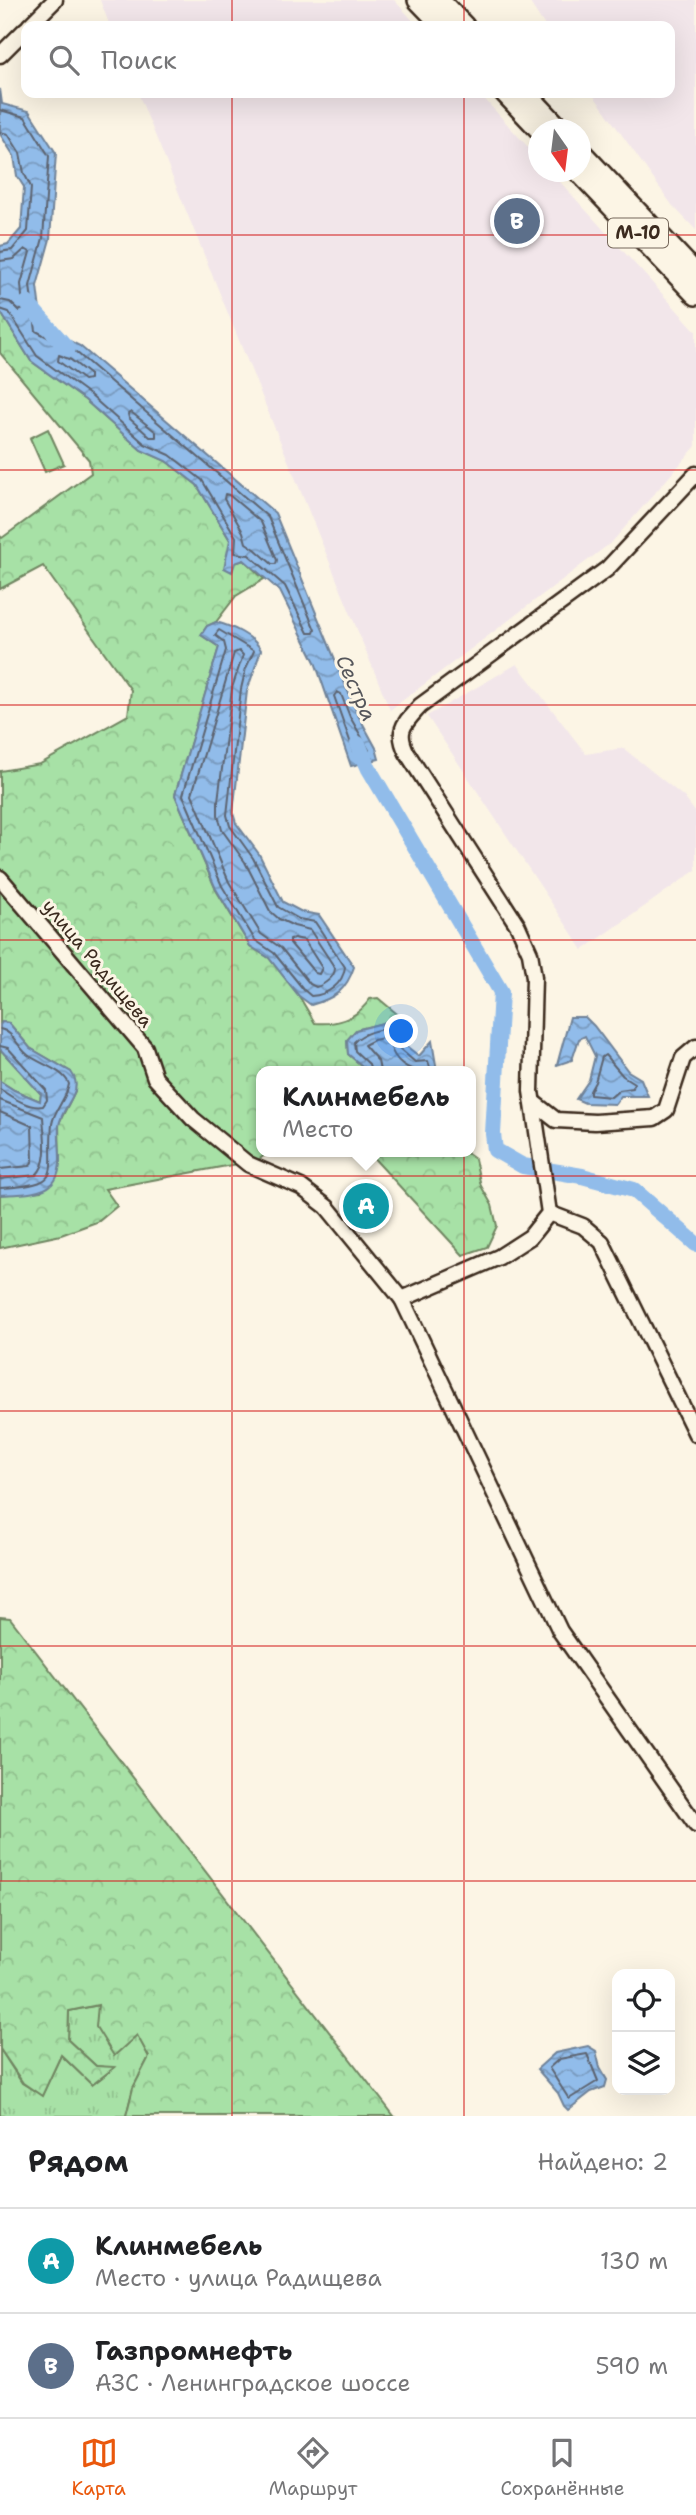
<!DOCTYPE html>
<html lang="ru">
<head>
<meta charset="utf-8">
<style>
  :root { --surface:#fff; --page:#f6f6f6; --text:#202124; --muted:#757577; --line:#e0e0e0; --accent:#ea580c }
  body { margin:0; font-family:"Shantell Sans",sans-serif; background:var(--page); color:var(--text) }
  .controls { position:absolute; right:21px; bottom:21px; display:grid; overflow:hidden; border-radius:14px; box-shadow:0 7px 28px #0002 }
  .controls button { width:63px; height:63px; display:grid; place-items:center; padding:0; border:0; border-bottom:2px solid var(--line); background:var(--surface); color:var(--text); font:35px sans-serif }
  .compass { position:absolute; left:528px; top:119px; width:63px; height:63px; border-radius:50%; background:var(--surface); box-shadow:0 7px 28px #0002; rotate:166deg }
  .you { position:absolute; left:402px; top:1032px; width:24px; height:24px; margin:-18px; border:5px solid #fff; border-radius:50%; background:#1a73e8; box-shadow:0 0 0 10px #1a73e833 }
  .badge { display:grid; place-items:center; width:46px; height:46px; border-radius:50%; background:var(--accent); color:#fff; font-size:23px; font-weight:700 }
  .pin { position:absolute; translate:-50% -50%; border:4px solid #fff; box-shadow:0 2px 7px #0006 }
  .popup { position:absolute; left:256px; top:1066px; width:220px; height:91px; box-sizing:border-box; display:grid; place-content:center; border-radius:14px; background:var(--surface); filter:drop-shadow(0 2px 5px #0005); font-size:23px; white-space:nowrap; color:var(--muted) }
  .popup b { font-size:26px; color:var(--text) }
  .popup::after { content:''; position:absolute; left:50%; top:100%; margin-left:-14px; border:14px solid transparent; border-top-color:var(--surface) }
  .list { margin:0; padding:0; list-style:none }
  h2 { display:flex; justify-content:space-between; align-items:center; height:91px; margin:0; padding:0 28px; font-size:30px }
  h2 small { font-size:23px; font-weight:400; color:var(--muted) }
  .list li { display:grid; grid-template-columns:46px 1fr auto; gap:21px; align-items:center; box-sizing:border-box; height:105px; padding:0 28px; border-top:2px solid var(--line) }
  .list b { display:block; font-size:26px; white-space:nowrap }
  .list p { margin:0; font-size:23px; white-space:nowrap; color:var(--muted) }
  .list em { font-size:23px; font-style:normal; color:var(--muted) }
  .icon { flex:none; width:38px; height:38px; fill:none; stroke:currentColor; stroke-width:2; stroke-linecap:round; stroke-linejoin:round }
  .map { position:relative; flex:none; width:696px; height:2116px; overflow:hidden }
  .search { position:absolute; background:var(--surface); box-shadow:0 7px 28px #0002; left:21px; right:21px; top:21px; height:77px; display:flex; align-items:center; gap:18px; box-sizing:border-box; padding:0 24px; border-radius:14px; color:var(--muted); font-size:26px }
  .sheet { height:301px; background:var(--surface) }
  nav { display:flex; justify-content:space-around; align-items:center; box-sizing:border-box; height:98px; border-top:2px solid var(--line); background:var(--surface); font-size:19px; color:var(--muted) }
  nav a { display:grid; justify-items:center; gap:4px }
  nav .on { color:var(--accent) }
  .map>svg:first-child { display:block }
</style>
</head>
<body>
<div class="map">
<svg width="696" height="2116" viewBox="0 0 696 2116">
  <defs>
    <pattern id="grass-tufts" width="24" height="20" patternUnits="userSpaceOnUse" patternTransform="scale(1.75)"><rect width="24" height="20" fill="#a7e1a6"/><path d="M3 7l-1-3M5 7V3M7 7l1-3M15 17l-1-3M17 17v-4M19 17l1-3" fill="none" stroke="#91c18e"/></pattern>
    <pattern id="forest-crowns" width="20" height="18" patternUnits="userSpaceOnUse" patternTransform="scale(1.75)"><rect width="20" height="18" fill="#a7e1a6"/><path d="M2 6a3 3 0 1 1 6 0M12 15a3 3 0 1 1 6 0" fill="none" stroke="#91c18e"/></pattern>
    <pattern id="water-waves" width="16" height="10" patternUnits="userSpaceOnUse" patternTransform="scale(1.75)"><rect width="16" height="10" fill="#91bcea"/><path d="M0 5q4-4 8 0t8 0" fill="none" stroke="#7899bd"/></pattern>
  </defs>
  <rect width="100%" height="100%" fill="#fcf5e5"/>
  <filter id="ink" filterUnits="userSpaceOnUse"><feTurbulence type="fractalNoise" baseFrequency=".0143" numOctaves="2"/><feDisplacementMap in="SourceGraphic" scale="14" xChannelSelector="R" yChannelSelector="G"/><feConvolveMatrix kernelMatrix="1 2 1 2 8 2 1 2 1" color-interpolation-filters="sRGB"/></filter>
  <g filter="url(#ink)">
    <g fill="#f2e6ea">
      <path d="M100,0H394L418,26H110Z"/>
      <path d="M528,0H696V230L672,205L592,93H670V26H545Z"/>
      <path d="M138,93H479L538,158V172H551L696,331V446L612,542L390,710Z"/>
      <path d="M517,664L586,754L623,748L684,797L696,813V870L583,950L427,716Z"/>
    </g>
    <path fill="url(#grass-tufts)" stroke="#718662" stroke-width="2" d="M99,2005L115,2055L137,2034L149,2057L133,2088L126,2116H0V2049L22,2083L42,2095L61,2055L92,2085L114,2068L96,2066L68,2040L69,2011Z"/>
    <g fill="url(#forest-crowns)" stroke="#718662" stroke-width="2">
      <path d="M0,311L31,361L85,400L141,450L166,461L197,485L230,540L235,563L244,560L264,579L236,596L216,622L207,626L201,635L219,647L175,795L216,890L250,946L269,958L299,996L315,1023C337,1025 357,1018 370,999L378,998L402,1018L356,1030L347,1040L348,1054L368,1071H261V1152H269L258,1160L105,1189L117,1206L99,1221L61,1235L0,1248V1195L41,1191L60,1164L59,1123L75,1091L71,1072L30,1048L9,1023L2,1022L0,1025V771L40,764L128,715L131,690L43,566L0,589V536L2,538L91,473L89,460L0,353Z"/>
      <path d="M0,1049L41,1094L40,1101L14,1090L0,1081Z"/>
      <path d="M368,1152H465L475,1159L481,1186L492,1205L497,1226L487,1247L463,1255Z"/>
      <path d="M0,1617L10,1618L394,2116H126L133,2088L149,2057L137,2035L114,2056L96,2027L98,2005L69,2011L68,2040L96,2066L115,2067L92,2085L61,2055L42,2096L23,2083L0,2049Z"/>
    </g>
    <path fill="#a7e1a6" stroke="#718662" stroke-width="2" d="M48,429L64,464L45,472L30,438Z"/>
    <g fill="url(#water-waves)" stroke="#6f8298" stroke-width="2">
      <path d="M0,89L2,104L29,111L56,153L50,239L37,286L42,327L80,346L275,513L357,713L376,748L379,759L351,766L315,662L280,591L244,560L235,563L232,572L224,568L230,540L197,485L166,461L141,450L85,400L31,361L0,311V246L8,244L21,229L24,187L17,176L14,156L0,134Z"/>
      <path d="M216,622C231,626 254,636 261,650L247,691L233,813L236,823L259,854L283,902L302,912L319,915L354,967C346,991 335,998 311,1005L299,996L269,958L250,946L216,889L175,795L219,647L201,635L207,626Z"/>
      <path d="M570,1017H585L594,1026L628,1071L641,1079L648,1096H621L615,1104L585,1103L576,1099L589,1080L595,1056L585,1036L579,1039L572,1060L557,1065Z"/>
      <path d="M402,1018L410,1019L412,1032L405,1045L419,1056L432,1041L437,1071H368L348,1054L347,1040L356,1030Z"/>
      <path d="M2,1022L9,1023L30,1048L71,1072C86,1091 61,1106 59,1126C57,1143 66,1170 52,1184C41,1195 15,1194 0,1195V1081L14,1090L40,1101L41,1094L0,1049V1025Z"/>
      <path d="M588,2046L596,2051L600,2068L607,2080L605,2087L591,2092L568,2110L564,2106L558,2093L537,2069L555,2053Z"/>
    </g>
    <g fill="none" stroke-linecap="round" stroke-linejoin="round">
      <g stroke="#5d6470" stroke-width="2">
        <path d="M0,110L25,117L49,156L43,238L30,286L36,331L76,352L268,517L315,630L314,633H308L285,586L249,555L235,553L236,537L202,480L170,455L145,444L90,395L37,356L9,312L0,309"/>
        <path d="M0,132L8,134L20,153L24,173L31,187L28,231L12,250L0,252"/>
        <path d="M0,261L14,259L25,249L30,252L21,284L23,309L19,311L10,302L0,300"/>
        <path d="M59,355L71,360L89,374V379L84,380L58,361Z"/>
        <path d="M131,412L156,432V437H150L129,418L128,414Z"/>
        <path d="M225,494L229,495L261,522L277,560L276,564H272L255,549L246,543L243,532L224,499Z"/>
        <path d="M219,630L254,651L246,668L241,689L227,815L230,826L253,858L278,907L299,919L315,922L345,967C343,984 328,995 311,996L304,990L274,953L255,940L222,886L183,795L226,650L224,642L215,635Z"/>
        <path d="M239,651L243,655L232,688L218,801V815L222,830L245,862L270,911L279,919L294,926L310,930L335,968C335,977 324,985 316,987L310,984L281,948L261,934L229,882L192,794L234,653Z"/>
        <path d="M337,692L341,694L350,717L369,750L368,755L358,757L355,755L334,696Z"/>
        <path d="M294,938L304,940L322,968L319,974L315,973L290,943V939Z"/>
        <path d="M0,1029C13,1031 18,1048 28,1055C40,1064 64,1070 69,1084C67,1098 54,1110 52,1124C47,1176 67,1184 0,1188"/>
        <path d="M0,1046L8,1048L46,1090L47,1100L43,1106C29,1109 11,1097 0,1089"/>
        <path d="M605,1055L623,1076L634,1083L633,1088L619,1090L611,1097L590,1095V1091L595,1082L602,1057Z"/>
        <path d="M371,1071L369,1064L355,1051L354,1042C365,1030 385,1029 401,1026L405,1030L399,1043L400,1049L415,1062L428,1061L431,1071"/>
        <path d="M380,1071L378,1061L364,1045L374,1040L387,1037L390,1040C390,1056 403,1068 418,1071"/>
        <path d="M0,1100L43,1117C44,1134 50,1163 36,1175L0,1179"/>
        <path d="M0,1112L32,1126L33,1160L30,1166L0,1169"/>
        <path d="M587,2054L598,2081L569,2099L549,2068L559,2059Z"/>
      </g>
      <g stroke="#91bcea" stroke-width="16">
        <path d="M27,303L68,349"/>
        <path d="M358,744L369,769L501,992L493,1134L495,1150L523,1166L582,1176L634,1190L696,1244"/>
      </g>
      <g stroke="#3b2a1e" stroke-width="19">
        <g id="minor">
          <path d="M29,26L55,0"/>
          <path d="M0,55L26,29"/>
          <path d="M696,474L607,569L420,706C405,723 395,730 407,753L518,926L530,953L534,977L531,1091L549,1213L530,1237L499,1257L402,1299L560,1631L696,1825"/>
          <path d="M0,878L145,1048L155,1078L193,1119L248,1164L301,1187L327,1207L402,1299"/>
          <path d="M533,1102L556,1120L595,1122L654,1118L666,1110L683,1058L696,1047"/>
          <path d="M549,1213L583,1226L602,1242L696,1434"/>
        </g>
      </g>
      <g stroke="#3b2a1e" stroke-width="24">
        <g id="highway">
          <path d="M418,0L443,26"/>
          <path d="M439,0L464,26"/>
          <path d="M505,93L540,130"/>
          <path d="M526,93L561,130"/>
          <path d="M580,151L696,274"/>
          <path d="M579,172L696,295"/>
        </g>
      </g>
      <use href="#minor" stroke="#fcf5e5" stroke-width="14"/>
      <use href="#highway" stroke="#fcf5e5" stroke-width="19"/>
    </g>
  </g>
  <path fill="none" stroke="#d62828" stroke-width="2" stroke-opacity="0.55" d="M232,0V26M464,0V26M232,93V2116M464,93V2116M0,235H696M0,470H696M0,705H696M0,940H696M0,1176H696M0,1411H696M0,1646H696M0,1881H696"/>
  <g text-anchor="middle" stroke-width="6" stroke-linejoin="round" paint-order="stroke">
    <rect fill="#fcf5e5" stroke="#75675a" stroke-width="2" x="608" y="218.5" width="60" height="29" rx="5"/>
    <g font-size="18" font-weight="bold" fill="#3b2a1e">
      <text x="638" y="239">М-10</text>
    </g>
    <g font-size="19" fill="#3b2a1e" stroke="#fcf5e5">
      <text transform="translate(98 963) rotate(50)" y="7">улица Радищева</text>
    </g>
    <g font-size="21" font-style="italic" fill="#55565b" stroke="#fcf5e5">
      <text transform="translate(356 688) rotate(66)" y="7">Сестра</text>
    </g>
  </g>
</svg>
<div class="controls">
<button><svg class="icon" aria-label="locate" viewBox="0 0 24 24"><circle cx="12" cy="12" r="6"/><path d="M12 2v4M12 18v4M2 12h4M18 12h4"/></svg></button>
<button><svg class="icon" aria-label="layers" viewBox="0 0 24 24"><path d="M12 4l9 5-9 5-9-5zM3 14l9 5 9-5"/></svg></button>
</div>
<svg class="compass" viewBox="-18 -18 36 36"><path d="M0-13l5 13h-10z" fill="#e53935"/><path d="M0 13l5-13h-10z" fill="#757577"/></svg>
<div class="you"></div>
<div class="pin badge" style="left:366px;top:1206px;background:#0f9aa8">A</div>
<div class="popup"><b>Клинмебель</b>Место</div>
<div class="pin badge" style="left:517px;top:221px;background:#5c6f8a">B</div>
<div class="search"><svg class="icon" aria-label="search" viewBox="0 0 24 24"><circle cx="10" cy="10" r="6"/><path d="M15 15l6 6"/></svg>Поиск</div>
</div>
<section class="sheet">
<h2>Рядом<small>Найдено: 2</small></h2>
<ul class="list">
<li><span class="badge" style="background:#0f9aa8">A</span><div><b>Клинмебель</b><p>Место · улица Радищева</p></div><em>130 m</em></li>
<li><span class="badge" style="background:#5c6f8a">B</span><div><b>Газпромнефть</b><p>АЗС · Ленинградское шоссе</p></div><em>590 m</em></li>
</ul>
</section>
<nav>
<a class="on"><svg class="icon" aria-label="map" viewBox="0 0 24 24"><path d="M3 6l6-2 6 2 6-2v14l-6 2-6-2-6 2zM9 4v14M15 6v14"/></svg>Карта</a>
<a><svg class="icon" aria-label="directions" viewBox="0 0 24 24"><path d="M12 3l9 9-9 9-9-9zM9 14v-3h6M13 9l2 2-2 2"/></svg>Маршрут</a>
<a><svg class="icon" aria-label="saved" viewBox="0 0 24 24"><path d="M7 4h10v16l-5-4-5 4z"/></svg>Сохранённые</a>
</nav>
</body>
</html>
